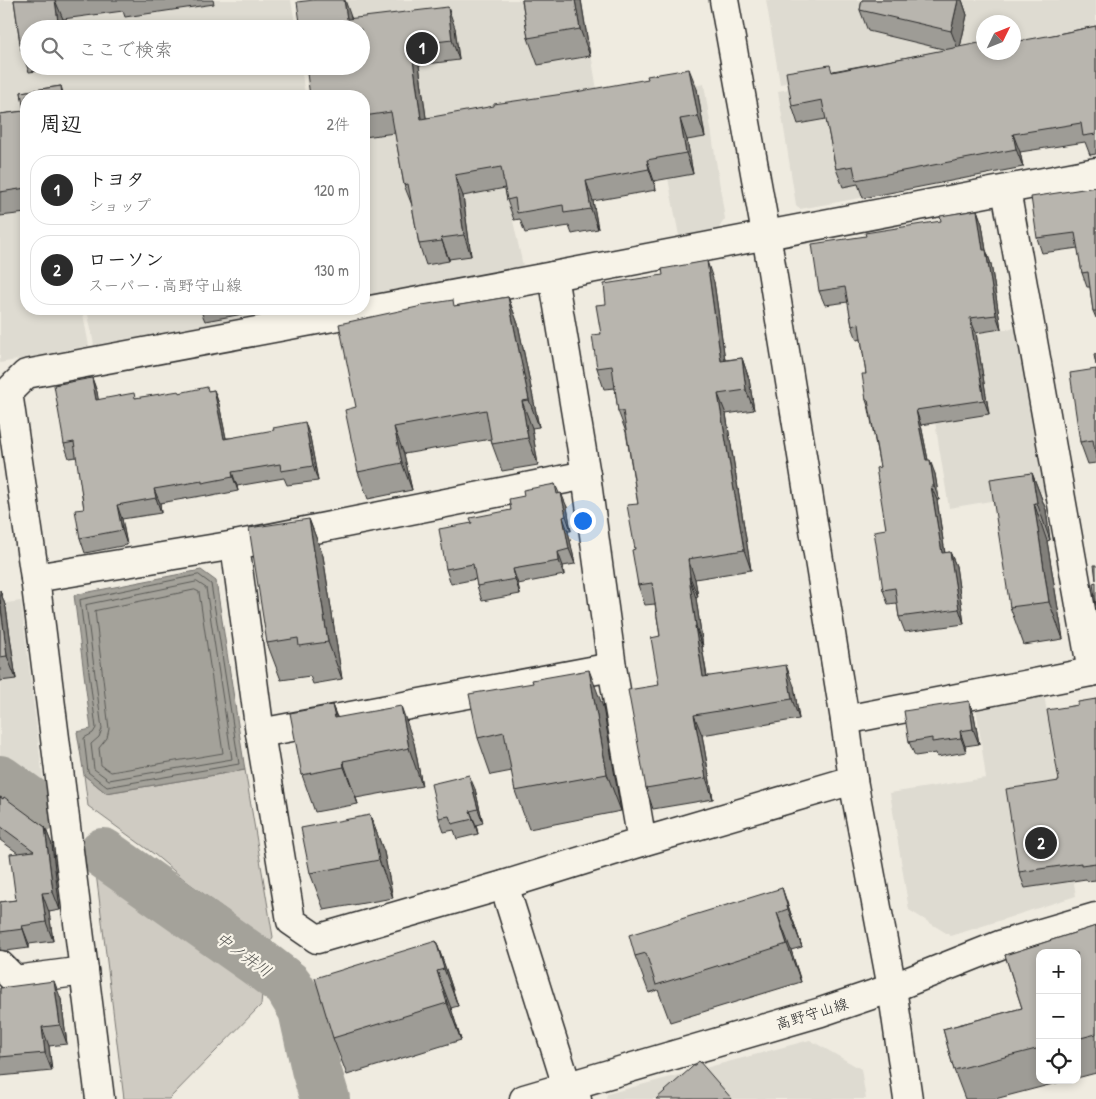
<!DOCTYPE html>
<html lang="ja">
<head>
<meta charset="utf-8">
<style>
  :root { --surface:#fff; --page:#f2f2f2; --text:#222; --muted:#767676; --line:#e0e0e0; --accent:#2b2b2b }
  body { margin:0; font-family:"Patrick Hand","Klee One",sans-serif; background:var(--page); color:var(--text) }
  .controls { position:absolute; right:15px; bottom:15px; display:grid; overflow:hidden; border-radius:10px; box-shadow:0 2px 8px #0003 }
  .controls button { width:45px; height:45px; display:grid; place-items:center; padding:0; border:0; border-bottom:1px solid var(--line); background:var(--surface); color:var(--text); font:25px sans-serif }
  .compass { position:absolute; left:976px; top:15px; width:45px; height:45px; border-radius:50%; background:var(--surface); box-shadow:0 2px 8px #0003; rotate:47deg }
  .you { position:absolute; left:582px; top:520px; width:18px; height:18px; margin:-12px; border:4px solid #fff; border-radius:50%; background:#1a73e8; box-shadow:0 0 0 8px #1a73e833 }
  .badge { display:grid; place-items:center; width:32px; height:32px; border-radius:50%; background:var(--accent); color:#fff; font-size:16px; font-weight:700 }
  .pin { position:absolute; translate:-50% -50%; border:2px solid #fff; box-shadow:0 1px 5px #0006 }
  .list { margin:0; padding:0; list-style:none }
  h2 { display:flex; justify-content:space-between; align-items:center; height:65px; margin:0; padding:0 20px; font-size:21px }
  h2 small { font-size:16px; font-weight:400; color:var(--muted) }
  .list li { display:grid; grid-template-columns:32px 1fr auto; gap:15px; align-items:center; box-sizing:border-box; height:70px; margin:0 10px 10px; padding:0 10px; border:1px solid var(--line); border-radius:20px }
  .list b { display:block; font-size:19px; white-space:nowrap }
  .list p { margin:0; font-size:16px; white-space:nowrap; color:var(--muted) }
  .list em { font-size:16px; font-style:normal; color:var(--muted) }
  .icon { flex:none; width:28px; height:28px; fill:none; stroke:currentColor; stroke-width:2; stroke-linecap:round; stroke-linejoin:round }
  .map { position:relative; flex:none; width:1096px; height:1099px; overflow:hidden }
  .search { position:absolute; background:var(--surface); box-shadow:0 2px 8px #0003; left:20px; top:20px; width:350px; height:55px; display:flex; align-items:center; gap:12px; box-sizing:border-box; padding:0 18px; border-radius:28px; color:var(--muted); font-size:19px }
  .panel { position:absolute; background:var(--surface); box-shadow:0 2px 8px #0003; left:20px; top:90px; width:350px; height:225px; border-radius:20px }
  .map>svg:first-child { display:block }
</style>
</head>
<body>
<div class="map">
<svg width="1096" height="1099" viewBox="0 0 1096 1099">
  <rect width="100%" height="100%" fill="#efebe0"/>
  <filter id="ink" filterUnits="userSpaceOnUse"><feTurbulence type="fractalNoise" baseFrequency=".02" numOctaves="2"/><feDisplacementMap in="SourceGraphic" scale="10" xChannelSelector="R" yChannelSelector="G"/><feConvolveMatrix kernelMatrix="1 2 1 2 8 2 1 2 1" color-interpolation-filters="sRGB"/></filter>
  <g filter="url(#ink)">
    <g fill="#dedbd1">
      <path d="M0,0H291L296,29H29V66H301L305,96H26V309H82L89,346L0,363Z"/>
      <path d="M300,0H582L599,102L492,125L523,266L364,295V96L361,66V29H304Z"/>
      <path d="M766,0H1096V32L1014,50V22H984V52L780,84Z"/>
      <path d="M1004,56L1024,168L800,209L796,205L778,91L837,80Z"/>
      <path d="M704,84L725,219L718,229L679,236L652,94Z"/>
      <path d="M87,309H292L94,345Z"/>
      <path d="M1019,327L1045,492L949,508L922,342Z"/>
      <path d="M21,601L44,788L0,758V604Z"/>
      <path d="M1044,694L1076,896L951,936L909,910L890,793L986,778L976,706Z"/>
      <path d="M810,1040L861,1069L866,1099H606L607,1094Z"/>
    </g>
    <g fill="#cfcbc2" stroke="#7d7b76">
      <path d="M245,770L273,937L270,942L186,881L154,854L88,806L84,775L106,793Z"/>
      <path d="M95,865L263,981L261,1005L169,1099H124Z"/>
    </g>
    <path fill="#a4a29a" stroke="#74726e" d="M201,570L216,581L245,770L106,793L84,775L77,732L91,729L74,595Z"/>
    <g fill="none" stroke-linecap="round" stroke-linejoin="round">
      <g stroke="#5b5b57" stroke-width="1">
        <path d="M199,575L211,584L239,764L107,787L88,772L84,738L93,733L96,728L80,600Z"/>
        <path d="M197,582L206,588L232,759L109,780L94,769L91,744L99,737L102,729L86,605Z"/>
        <path d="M195,590L199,592L223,753L111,772L101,765L99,748L107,738L109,729L95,611Z"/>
      </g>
      <g stroke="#a4a29a" stroke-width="50">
        <path d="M0,780L39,808"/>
        <path d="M103,853L262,965L288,985L303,1010L316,1069L325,1099"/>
      </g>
      <g stroke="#2b2b2b" stroke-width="31">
        <g id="minor">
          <path d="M724,0L766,234L845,720L853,780L892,988L908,1099"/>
          <path d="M1006,190L1092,672"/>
          <path d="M553,276L586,475L612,667L642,842"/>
          <path d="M235,545L260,733L291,921L317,939L504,885L642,842L853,780"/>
          <path d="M35,578L235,545L586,475"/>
          <path d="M845,720L1096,671"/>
          <path d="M260,733L612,667"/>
          <path d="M504,885L567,1086L577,1099"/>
          <path d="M0,965L15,980L84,971"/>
          <path d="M100,1099L35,578L8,392L26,374L553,276L1096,172"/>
        </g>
      </g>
      <g stroke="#2b2b2b" stroke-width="31">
        <path id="major" d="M524,1099L821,1012L892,988L1000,945L1096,917"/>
      </g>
      <use href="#minor" stroke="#f7f3e8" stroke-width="28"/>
      <use href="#major" stroke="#f7f3e8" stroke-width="28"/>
    </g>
    <g fill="#9e9c96" stroke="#2b2b2b">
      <path d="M14,0H213L214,4L125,17L123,11L63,19L29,29V66L70,67L29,72L21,50Z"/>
      <path d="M314,0L351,17L352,19L455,28L459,60L419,65L426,118L697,89L705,137L687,140L693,174L654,181L656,190L593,201L598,229L572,234L569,226L525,233L520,219L514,220L507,200L505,188L463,196L471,256L449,259V261L426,265L419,244L412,205L404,185L395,133L364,137V96Z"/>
      <path d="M522,0H581L590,56L538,65L528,38Z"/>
      <path d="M862,0H962L967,15L960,47L984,52L1058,34L1096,26V154L1090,155L1085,142L1020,152L1023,167L863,198L858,184L843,187L836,169L826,119L798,124L792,106L833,71L947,50L868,31L860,10Z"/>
      <path d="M61,86L64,96H26V213L0,216V114L24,111L21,92Z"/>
      <path d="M1096,187V318L1093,311L1090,287H1087L1082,273L1078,248L1042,253L1037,238Z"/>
      <path d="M977,210L982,224L986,250L991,264L1001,329L976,333L989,414L921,425L928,460L935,474L939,500H937L945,553L950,552L956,566L964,624L905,632L899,617L897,603L888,604L883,590L886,529L880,467L869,409L866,400V374L861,339L857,340L852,326L848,302L825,305L819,291L941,221Z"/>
      <path d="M714,282L725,360L742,358L749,379L754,410L726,414L751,570L695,579L698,597L696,598L703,647H702L707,676L794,686L799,719L702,735L713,799L653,809L646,788L659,685L660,636L655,604L645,605L638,585L635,549L638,504L626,432L618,411L615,388L604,389L597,368L601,334L606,304Z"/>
      <path d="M508,297L518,324L539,427L532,428L538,465L502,471L492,444L491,439L404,454L412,490L368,499L358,472L356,407L455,306Z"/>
      <path d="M200,309H270L205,321Z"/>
      <path d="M1096,369V463L1088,464L1080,442Z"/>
      <path d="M92,378L97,392L98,400L136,398L180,393L209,391L214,390L219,404L226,438L310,437L318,481L287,485L284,478L237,486L238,491L207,497V495L160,503L161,513L122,519L127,545L85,553L80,538L84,509L77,457L69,458L64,444Z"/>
      <path d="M1032,473L1046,510L1050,540L1047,541L1063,639L1024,645L1010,607Z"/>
      <path d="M555,484L559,493L567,507L571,531H568L575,564L563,566L564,575L518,584L520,594L482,601L477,586L476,579L451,584L446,569L472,523L511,510L524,496Z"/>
      <path d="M309,519L323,556L342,679L313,684L310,676L281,680L267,643Z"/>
      <path d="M0,590L6,608L16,679L0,681Z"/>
      <path d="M533,683L603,707L621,811L529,829L515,791L512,771L491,775L478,738Z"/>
      <path d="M1096,699V880L1087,881L1086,879L1025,888L1019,872L1059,781L1078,705Z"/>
      <path d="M969,701L974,715L979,744L965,746L966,752L937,757L936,753L915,756L909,742Z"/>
      <path d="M332,705L337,717L414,743L422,786L356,798L358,804L315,812L302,775Z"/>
      <path d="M475,789L483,823L476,825L478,834L457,839L454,830L444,832L439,818Z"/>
      <path d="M0,797L45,827L52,845L60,910L49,912L53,941L29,944V948L6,951L0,950V902L16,900L18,853L0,840Z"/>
      <path d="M370,815L384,852L393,898L324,910L310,873Z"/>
      <path d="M782,888L795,926L802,947L791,950L801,982L670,1022L658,990L649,993L635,956Z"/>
      <path d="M1096,926V1073L1077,1078V953H1040V1080H1068L995,1099H965L954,1070L943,1029L1022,1008L1005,955Z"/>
      <path d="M436,941L449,978L458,1006L451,1008L461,1040L347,1075L333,1038Z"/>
      <path d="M0,988L61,999L67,1044L49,1046L52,1071L0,1076Z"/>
    </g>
    <g fill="#817f7a" stroke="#2b2b2b">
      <path d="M55,0L63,19L64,29H59Z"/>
      <path d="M344,0H345L351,17L353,29L347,19Z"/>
      <path d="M575,0H581L590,56L580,29Z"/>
      <path d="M958,0H962L967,15L959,52L951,31Z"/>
      <path d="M448,7L455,28L459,60L452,40Z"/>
      <path d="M411,45L419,65L429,140L421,119Z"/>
      <path d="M689,69L697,89L705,137L698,116Z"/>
      <path d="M680,119L687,140L693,174L686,153Z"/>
      <path d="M1013,134L1020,152L1023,167L1016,149Z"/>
      <path d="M647,160L654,181L656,190L649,169Z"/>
      <path d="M455,175L463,196L471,256L464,235Z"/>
      <path d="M586,181L593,201L598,229L591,209Z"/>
      <path d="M977,210L982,224L988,265L983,250Z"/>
      <path d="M441,238L449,259V261L442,241Z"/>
      <path d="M986,250L991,264L1001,329L996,315Z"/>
      <path d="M707,261L714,282L728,381L721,361Z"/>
      <path d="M508,297L518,324L539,427L529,400Z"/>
      <path d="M970,318L976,333L989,414L984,400Z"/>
      <path d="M742,358L749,379L754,410L746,390Z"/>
      <path d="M92,378L97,392L101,414L96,400Z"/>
      <path d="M214,390L219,404L229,453L224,439Z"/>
      <path d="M718,394L726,414L751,570L744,550Z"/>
      <path d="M522,401L532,428L538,465L528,438Z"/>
      <path d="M916,410L921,425L931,475L926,460Z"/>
      <path d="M305,422L310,437L318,481L313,466Z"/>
      <path d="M394,427L404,454L412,490L402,463Z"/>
      <path d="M930,460L935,474L939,500L934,486Z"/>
      <path d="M232,472L237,486L238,491L233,477Z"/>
      <path d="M1032,473L1046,510L1050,540L1037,503Z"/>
      <path d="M931,486L937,500L947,568L942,553Z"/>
      <path d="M154,489L160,503L161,513L156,498Z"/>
      <path d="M561,493L567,507L571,531L566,516Z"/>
      <path d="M1034,503L1047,541L1063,639L1049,602Z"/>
      <path d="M117,505L122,519L127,545L122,530Z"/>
      <path d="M563,517L568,531L575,564L569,549Z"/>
      <path d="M309,519L323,556L342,679L328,642Z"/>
      <path d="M558,552L563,566L564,575L559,561Z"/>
      <path d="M950,552L956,566L964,624L959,609Z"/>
      <path d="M688,559L695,579L698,597L690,577Z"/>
      <path d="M513,569L518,584L520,594L515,579Z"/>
      <path d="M689,577L696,598L703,647L696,626Z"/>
      <path d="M0,590L6,608L16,679L7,656L0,600Z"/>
      <path d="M695,626L702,647L710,697L703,677Z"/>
      <path d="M786,665L794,686L799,719L792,699Z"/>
      <path d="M589,670L603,707L621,811L607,774Z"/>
      <path d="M969,701L974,715L979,744L973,729Z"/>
      <path d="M332,705L346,743L335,718Z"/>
      <path d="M401,706L414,743L422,786L409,748Z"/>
      <path d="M694,715L702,735L713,799L706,778Z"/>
      <path d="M960,731L965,746L966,752L961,738Z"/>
      <path d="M343,761L356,798L358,804L344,767Z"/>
      <path d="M469,775L475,789L483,823L478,809Z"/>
      <path d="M470,811L476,825L478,834L473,819Z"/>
      <path d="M370,815L384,852L393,898L379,860Z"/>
      <path d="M45,827L52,845L60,910L53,892Z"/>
      <path d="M782,888L795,926L802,947L788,909Z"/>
      <path d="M42,893L49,912L53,941L46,922Z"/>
      <path d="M777,913L791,950L801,982L787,944Z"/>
      <path d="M22,926L29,944V948L23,929Z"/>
      <path d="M436,941L449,978L458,1006L444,969Z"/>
      <path d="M437,971L451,1008L461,1040L447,1003Z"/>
      <path d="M54,981L61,999L67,1044L60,1025Z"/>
      <path d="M42,1027L49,1046L52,1071L45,1053Z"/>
    </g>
    <g fill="#b8b5ae" stroke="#2b2b2b">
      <path d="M14,0H55L59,29H29V49L21,50Z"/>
      <path d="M314,0H344L347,19L448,7L452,40L411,45L421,119L494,106V104L570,93L648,79L647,76L689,69L698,116L680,119L686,153L647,160L649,169L586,181L591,209L564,213L563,205L517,213L515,198L507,200L501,167L455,175L464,235L441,238L442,241L419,244L408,184L404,185L391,112L364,116V96H310L306,66H361V29H301L297,2Z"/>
      <path d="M522,0H575L580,29L528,38Z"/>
      <path d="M862,0H958L951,31L860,10Z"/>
      <path d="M1096,26V134L1083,136L1081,123L1013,134L1016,149L856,180L853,166L836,169L822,100L792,106L786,72L830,65L832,72L984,42V52H1014V42L1058,34Z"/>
      <path d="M61,86L62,96H26V188L0,192V114L24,111L21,92Z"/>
      <path d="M1096,187V311H1093L1088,272L1082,273L1075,233L1037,238L1031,197Z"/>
      <path d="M977,210L983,250H986L996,315L970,318L984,400L916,410L926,460H930L934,486H931L942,553L950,552L959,609L899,617L895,588L883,590L874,531L886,529L876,468L880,467L868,400H866L862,374H866L859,324L852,326L845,287L819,291L812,244L866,236L865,233L941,221L940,216Z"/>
      <path d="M707,261L721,361L742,358L746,390L718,394L744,550L688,559L690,577H689L696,626H695L703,677L786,665L792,699L694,715L706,778L646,788L628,690L659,685L651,638L660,636L652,583L638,585L632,550L635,549L627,505L638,504L623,411H618L612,366L597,368L592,335L601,334L596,305L606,304L604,284L663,275L662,269Z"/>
      <path d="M508,297L529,400L522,401L528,438L492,444L486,410L394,427L402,463L358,472L345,410L356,407L339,324L422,306V305L453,300L454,306Z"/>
      <path d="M1096,354V365L1094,355Z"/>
      <path d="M1096,369V459L1093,440L1080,442L1070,373Z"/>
      <path d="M92,378L96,400L134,393L135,398L179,391V393L207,387L208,391L214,390L224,439L274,430L273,428L305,422L313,466L281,471L280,464L232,472L233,477L202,483V481L154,489L156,498L117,505L122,530L80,538L75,510L84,509L74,442L64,444L54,385Z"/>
      <path d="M1032,473L1037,503H1034L1049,602L1010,607L990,479Z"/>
      <path d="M555,484L557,494L561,493L566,516L563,517L569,549L558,552L559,561L513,569L515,579L477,586L473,564L446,569L439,529L472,523L470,518L511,510L509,499L524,496L523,490Z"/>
      <path d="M309,519L328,642L299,646L298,638L267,643L249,528Z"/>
      <path d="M1094,565H1096V580Z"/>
      <path d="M1096,582V606L1093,583Z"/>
      <path d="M0,600L7,656L0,657Z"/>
      <path d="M589,670L607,774L515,791L504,732L478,738L469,694L533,683L532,680Z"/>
      <path d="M1096,699V863L1081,865V863L1019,872L1006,789L1059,781L1047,710L1078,705V702Z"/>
      <path d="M969,701L973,729L960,731L961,738L932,742V738L909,742L904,711Z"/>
      <path d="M332,705L335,718L401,706L409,748L343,761L344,767L302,775L290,713Z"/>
      <path d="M469,775L478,809L470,811L473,819L452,824L449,816L439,818L431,784Z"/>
      <path d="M0,797L3,799L4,797L45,827L53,892L42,893L46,922L22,926L23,929L0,932V902L16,900L10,854L34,851L0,826Z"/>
      <path d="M370,815L379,860L310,873L301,828Z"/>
      <path d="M782,888L788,909L777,913L787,944L656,985L646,953L635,956L629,935Z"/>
      <path d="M1096,926V1034L1077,1039V953H1040V1048L954,1070L943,1029L1022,1008L1005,955Z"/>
      <path d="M436,941L444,969L437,971L447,1003L333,1038L315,978Z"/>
      <path d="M54,981L60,1025L42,1027L45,1053L0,1057V988Z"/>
      <path d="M699,1061L732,1099H656Z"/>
    </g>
  </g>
  <g text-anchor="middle" stroke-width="4.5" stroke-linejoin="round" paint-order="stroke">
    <g font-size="15" fill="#2b2b2b" stroke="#f7f3e8">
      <text transform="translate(812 1014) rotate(-17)" y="5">高野守山線</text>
    </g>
    <g font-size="16" font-style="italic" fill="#555552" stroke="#f7f3e8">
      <text transform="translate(244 954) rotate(36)" y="6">中ノ井川</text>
    </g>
  </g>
</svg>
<div class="controls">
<button>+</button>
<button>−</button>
<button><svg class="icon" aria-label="locate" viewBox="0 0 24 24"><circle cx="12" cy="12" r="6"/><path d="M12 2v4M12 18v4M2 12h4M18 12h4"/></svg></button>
</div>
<svg class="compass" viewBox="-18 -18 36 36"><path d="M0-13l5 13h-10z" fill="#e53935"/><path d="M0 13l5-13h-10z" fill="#767676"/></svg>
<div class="you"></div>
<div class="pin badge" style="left:422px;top:48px">1</div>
<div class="pin badge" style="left:1041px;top:843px">2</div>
<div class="search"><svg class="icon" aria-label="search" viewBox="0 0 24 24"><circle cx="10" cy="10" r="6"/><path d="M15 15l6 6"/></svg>ここで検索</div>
<section class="panel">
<h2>周辺<small>2件</small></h2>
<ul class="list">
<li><span class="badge">1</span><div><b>トヨタ</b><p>ショップ</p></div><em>120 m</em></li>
<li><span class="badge">2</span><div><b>ローソン</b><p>スーパー · 高野守山線</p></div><em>130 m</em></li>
</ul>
</section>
</div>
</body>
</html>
